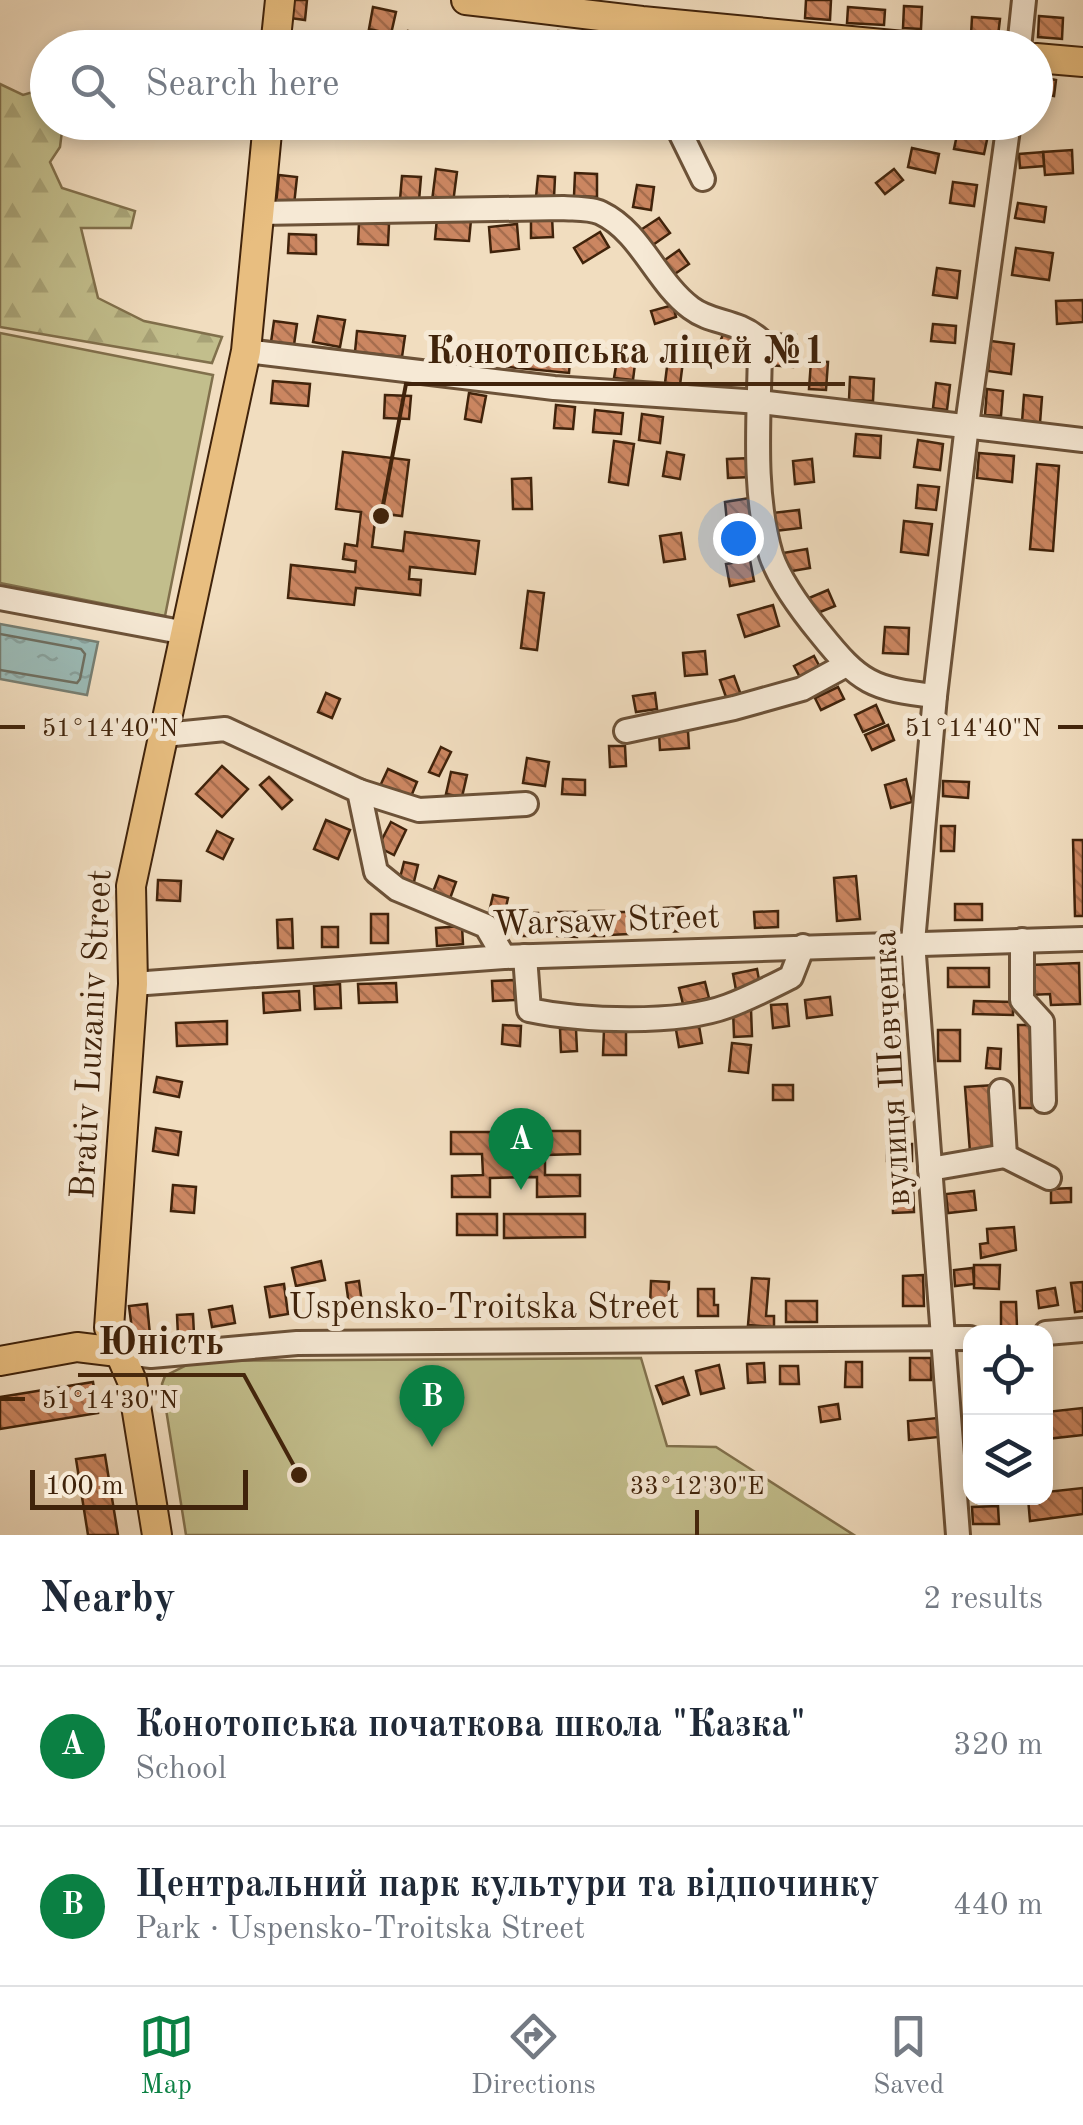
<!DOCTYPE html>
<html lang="en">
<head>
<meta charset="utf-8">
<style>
  :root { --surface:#fff; --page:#f6f6f7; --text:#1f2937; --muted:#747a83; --line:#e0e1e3; --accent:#0b8043 }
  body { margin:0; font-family:"Old Standard TT",serif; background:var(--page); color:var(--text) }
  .controls { position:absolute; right:30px; bottom:30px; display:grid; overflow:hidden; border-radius:20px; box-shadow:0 5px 15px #0003 }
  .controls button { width:90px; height:90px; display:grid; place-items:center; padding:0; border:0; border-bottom:2px solid var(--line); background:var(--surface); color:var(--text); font:50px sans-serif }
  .scale { position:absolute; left:30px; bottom:25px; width:218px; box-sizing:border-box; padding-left:10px; border:5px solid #40230b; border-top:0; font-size:28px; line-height:35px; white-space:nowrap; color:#40230b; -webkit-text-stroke:8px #f6e9d5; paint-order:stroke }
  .you { position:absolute; left:738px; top:538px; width:35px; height:35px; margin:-25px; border:8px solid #fff; border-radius:50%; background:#1a73e8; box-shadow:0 0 0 15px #1a73e833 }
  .badge { display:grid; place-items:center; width:65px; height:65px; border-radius:50%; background:var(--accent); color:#fff; font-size:32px; font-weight:700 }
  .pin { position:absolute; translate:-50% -82px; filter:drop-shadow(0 2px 5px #0008) }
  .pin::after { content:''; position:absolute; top:52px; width:35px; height:30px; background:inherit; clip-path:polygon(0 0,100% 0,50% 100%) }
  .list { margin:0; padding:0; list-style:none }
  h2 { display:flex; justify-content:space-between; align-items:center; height:130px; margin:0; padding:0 40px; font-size:42px }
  h2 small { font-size:32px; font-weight:400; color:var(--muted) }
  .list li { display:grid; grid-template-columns:65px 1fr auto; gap:30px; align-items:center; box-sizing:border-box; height:160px; padding:0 40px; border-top:2px solid var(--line) }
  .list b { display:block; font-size:38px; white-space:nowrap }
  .list p { margin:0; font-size:32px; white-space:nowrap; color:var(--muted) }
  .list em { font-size:32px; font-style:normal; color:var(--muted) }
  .icon { flex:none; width:55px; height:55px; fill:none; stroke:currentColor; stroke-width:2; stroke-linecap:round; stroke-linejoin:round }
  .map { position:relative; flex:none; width:1083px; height:1535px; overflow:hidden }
  .search { position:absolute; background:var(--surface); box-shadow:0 5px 15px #0003; left:30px; right:30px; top:30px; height:110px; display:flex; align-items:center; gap:25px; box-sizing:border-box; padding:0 35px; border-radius:55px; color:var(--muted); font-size:38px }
  .sheet { height:450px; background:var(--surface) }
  nav { display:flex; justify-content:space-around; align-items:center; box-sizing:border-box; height:140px; border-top:2px solid var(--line); background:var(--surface); font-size:28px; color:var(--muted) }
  nav a { display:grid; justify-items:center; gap:5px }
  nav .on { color:var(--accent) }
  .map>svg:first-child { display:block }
</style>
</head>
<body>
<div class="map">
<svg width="1083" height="1535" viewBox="0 0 1083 1535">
  <defs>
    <pattern id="forest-firs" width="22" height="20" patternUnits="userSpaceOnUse" patternTransform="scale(2.5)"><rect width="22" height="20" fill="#c2be8c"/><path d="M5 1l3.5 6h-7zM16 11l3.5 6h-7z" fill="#a8a377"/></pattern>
    <pattern id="water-ripples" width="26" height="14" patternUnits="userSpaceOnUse" patternTransform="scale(2.5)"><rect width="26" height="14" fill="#9bbbb7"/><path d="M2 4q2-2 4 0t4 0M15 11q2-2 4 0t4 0" fill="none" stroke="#87a09c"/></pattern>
    <pattern id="building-back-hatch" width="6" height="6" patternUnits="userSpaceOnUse" patternTransform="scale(2.5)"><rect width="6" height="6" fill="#cb8661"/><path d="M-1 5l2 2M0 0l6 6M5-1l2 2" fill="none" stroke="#a66d4e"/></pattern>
  </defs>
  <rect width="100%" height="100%" fill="#f1ddbf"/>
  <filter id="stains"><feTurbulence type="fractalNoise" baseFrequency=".002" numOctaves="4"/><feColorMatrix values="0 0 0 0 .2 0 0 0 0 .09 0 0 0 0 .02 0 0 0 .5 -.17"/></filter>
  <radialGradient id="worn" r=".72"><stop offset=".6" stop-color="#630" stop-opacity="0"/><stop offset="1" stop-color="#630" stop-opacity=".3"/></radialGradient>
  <path fill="url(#forest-firs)" stroke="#81704c" stroke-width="2.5" d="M0,84L23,95L47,88L48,122L63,123L60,147L50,162L62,188L135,211L131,228H81L98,298L144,321L222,337L212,363L0,327Z"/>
  <g fill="#c2be8c" stroke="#81704c" stroke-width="2.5">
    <path d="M0,333L213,375L165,616L0,583Z"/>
    <path d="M641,1358L667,1446L716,1447L854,1535H186L162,1384L165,1376L195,1361Z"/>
  </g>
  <path fill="url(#water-ripples)" stroke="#777e72" stroke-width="2.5" d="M0,624L98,642L87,695L0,679Z"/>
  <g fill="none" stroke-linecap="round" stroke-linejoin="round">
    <path stroke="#6e6f61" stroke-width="2.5" d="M0,634L81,649L85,654L80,679L77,683L0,670"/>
  </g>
  <g fill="url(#building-back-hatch)" stroke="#40230b" stroke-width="2.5">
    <path d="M292,0H307L305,20L290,18Z"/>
    <path d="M806,0H831L830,20L805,18Z"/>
    <path d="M904,6L922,7L921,29L903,28Z"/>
    <path d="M373,7L396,12L391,34L369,29Z"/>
    <path d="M848,7L885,10L884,25L847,23Z"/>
    <path d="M1039,16L1063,18L1062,39L1038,37Z"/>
    <path d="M972,17L1000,19L998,36L971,35Z"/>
    <path d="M408,31L426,35L424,48H405Z"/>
    <path d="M558,31L590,34L589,48H556Z"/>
    <path d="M1036,76L1056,80L1054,96L1036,93Z"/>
    <path d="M958,130L988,135L984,154L954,149Z"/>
    <path d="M912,148L939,154L935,173L908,167Z"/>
    <path d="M1072,150L1073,173L1045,175L1043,152Z"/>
    <path d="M1043,152L1044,166L1020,168L1019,154Z"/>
    <path d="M436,169L457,172L453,203L432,201Z"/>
    <path d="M894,169L903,180L885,194L876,183Z"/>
    <path d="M575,173L597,174V197L574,196Z"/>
    <path d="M279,175L297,177L294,205L276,204Z"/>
    <path d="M402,176L421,177L419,201L400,200Z"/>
    <path d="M538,176L555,177L554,198L536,197Z"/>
    <path d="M953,182L977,185L974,206L950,203Z"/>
    <path d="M637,185L654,187L651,210L633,207Z"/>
    <path d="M1018,203L1046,207L1044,222L1015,218Z"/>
    <path d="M552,216L553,237L531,238V217Z"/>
    <path d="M437,218L471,220L469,241L435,239Z"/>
    <path d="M659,218L670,233L650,247L639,231Z"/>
    <path d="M359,223L389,224L388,245L358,244Z"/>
    <path d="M517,224L519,249L491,252L489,227Z"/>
    <path d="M600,232L609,247L583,263L574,248Z"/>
    <path d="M289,234L316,235V254L288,253Z"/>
    <path d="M1016,248L1053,253L1049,280L1012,275Z"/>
    <path d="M679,250L689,264L672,276L662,262Z"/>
    <path d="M937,268L960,271L957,298L933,295Z"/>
    <path d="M1083,300V322L1057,324L1056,301Z"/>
    <path d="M673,305L676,317L655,324L651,311Z"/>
    <path d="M318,316L345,320L340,347L313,342Z"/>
    <path d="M274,321L297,324L294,345L271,342Z"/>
    <path d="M933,324L956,326L955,343L931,341Z"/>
    <path d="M725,329L742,336L734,357L717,350Z"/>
    <path d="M357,331L405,336L402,357L355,352Z"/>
    <path d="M772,333L796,335L793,367L769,365Z"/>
    <path d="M991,341L1014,344L1011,374L988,371Z"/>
    <path d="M509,343L571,348L569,373L507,367Z"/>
    <path d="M618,354L636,356L633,380L614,378Z"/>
    <path d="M668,359L683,361L680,385L665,383Z"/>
    <path d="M811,361L828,362L826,390L809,389Z"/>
    <path d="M850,377L874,379L873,401L849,400Z"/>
    <path d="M273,381L310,384L308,406L271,403Z"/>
    <path d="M936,383L950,385L947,410L933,408Z"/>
    <path d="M987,389L1003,391L1001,416L985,415Z"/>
    <path d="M469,393L486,396L481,422L465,419Z"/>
    <path d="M385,395L411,396L409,419L384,418Z"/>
    <path d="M1024,395L1042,397L1040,423L1022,422Z"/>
    <path d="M556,405L575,407L573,429L554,428Z"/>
    <path d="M595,410L623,413L621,434L593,432Z"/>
    <path d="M642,414L663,417L660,443L639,440Z"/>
    <path d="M856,434L881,436L880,458L854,456Z"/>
    <path d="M918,440L943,444L940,470L914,467Z"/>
    <path d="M614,441L634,444L628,485L609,482Z"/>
    <path d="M343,452L409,460L402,516L376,513L372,547L403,551L405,532L479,541L475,574L410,567L409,579L421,580L420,595L356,588L354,605L288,598L291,565L355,572L356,561L343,559L345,544L357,546L361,512L336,509Z"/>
    <path d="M667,452L684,455L680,479L663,476Z"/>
    <path d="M979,453L1014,456L1012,482L977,478Z"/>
    <path d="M751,458V477L728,478L727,459Z"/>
    <path d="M812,459L814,482L795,484L793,461Z"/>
    <path d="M1037,464L1059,466L1053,551L1030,549Z"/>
    <path d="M531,478L532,509H513L512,479Z"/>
    <path d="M918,485L939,487L936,510L916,508Z"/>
    <path d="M750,498L753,518L727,522L725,502Z"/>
    <path d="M799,510L801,528L774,531L772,513Z"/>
    <path d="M904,521L932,524L928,555L901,552Z"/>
    <path d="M681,533L685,559L664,562L660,536Z"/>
    <path d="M807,549L810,568L786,572L783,553Z"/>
    <path d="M750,560L754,581L730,586L726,564Z"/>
    <path d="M828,590L835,606L815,614L809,598Z"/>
    <path d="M528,591L544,593L537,650L521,648Z"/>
    <path d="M773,605L779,626L745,637L738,615Z"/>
    <path d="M885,627L909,628L908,654L883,653Z"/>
    <path d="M705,651L707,674L685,676L683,653Z"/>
    <path d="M814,656L822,671L802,681L794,666Z"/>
    <path d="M734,676L741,695L727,700L720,680Z"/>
    <path d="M838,687L844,699L821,710L815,698Z"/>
    <path d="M326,693L340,699L332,718L318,712Z"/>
    <path d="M655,693L657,709L636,712L633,696Z"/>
    <path d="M876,705L884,723L863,732L855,715Z"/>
    <path d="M888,725L894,740L872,750L865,735Z"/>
    <path d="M688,731L689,748L660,750L659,733Z"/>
    <path d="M609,746H625L626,766L610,767Z"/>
    <path d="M441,747L451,752L439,776L429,772Z"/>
    <path d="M527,758L549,762L545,786L523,783Z"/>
    <path d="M222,766L248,789L222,817L196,794Z"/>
    <path d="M388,769L417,782L410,799L380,786Z"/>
    <path d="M451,772L467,775L462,797L446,794Z"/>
    <path d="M269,777L292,800L282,809L260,785Z"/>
    <path d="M563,779L585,780V795L562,794Z"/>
    <path d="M906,779L912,802L891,808L885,785Z"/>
    <path d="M943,781L969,782L968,798L943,796Z"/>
    <path d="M326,820L350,830L338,859L314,849Z"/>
    <path d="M391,822L406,830L394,855L378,847Z"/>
    <path d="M941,826H955L954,851H941Z"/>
    <path d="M217,831L233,839L223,859L207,851Z"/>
    <path d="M1073,840H1083V916H1075Z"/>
    <path d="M404,862L418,865L413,886L399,882Z"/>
    <path d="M439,876L456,882L448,904L431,897Z"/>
    <path d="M856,876L860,919L837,921L834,878Z"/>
    <path d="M158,880L181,881L180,901L157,900Z"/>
    <path d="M493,895L508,898L502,925L487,921Z"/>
    <rect x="955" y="904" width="27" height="16"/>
    <path d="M683,907L684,931L665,932L664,908Z"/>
    <rect x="589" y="911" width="15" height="25"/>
    <path d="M778,911V927L755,928L754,912Z"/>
    <path d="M558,912H578L577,937L557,936Z"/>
    <path d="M609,912H628V934L610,935Z"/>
    <rect x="519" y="913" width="19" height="23"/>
    <rect x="371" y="914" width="17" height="29"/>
    <path d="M292,919L293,948H278L277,920Z"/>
    <path d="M462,926L463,944L437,946L436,928Z"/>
    <rect x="322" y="927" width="16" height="20"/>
    <path d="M1079,963L1080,1004L1051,1005L1050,994L1030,995V965Z"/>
    <rect x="948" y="968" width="41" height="19"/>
    <path d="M757,969L760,985L736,990L733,974Z"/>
    <path d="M514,980L515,1000L493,1001L492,981Z"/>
    <path d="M705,982L709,998L683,1004L679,988Z"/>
    <path d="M396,983L397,1002L359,1003L358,984Z"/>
    <path d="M340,984L341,1008L315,1009L314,986Z"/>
    <path d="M299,991L300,1010L264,1013L263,993Z"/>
    <path d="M830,997L832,1015L807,1018L805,1000Z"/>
    <path d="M974,1001L1013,1002V1015L973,1014Z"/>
    <path d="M787,1004L789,1026L773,1028L771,1005Z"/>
    <path d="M733,1009H751L752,1036L734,1037Z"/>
    <path d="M698,1020L702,1043L679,1047L675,1024Z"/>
    <path d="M227,1021V1044L177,1046L176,1023Z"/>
    <path d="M503,1025L521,1026L520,1046L502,1044Z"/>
    <path d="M1018,1025H1031L1037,1108H1020Z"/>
    <path d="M560,1029H576L577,1051L561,1052Z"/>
    <path d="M604,1029H626V1055H603Z"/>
    <rect x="938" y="1030" width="22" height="31"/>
    <path d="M732,1043L751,1045L748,1073L729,1071Z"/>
    <path d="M988,1048L1001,1049L1000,1069L986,1068Z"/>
    <path d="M157,1077L182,1082L179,1097L154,1092Z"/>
    <rect x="773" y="1085" width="20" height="15"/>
    <path d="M994,1085L999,1149L970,1152L965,1087Z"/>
    <path d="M156,1128L181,1132L178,1155L153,1151Z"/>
    <path d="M534,1131H580V1154L545,1155V1175H580V1196L537,1197V1177L490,1178V1197H452V1176L483,1175L482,1154H451V1132H493V1152H534Z"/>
    <rect x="887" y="1144" width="25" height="17"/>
    <path d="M913,1183L914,1212L893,1213L892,1184Z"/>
    <path d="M173,1185L196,1187L194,1213L171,1211Z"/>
    <path d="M1071,1188V1202L1051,1203V1189Z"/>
    <path d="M974,1191L976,1210L948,1213L946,1194Z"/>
    <rect x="457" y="1214" width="40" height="21"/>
    <path d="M504,1214H585V1237L504,1238Z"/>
    <path d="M1014,1227L1016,1250L981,1258L980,1244L988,1243L987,1229Z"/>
    <path d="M321,1261L325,1280L296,1286L292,1268Z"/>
    <path d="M974,1265H1000L999,1289L974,1288Z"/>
    <path d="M973,1268L974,1284L955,1286L954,1270Z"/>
    <path d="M923,1275L924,1306H903V1276Z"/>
    <path d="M752,1278L769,1279L766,1316H774V1327L748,1325Z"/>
    <path d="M359,1281L362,1303L349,1305L346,1283Z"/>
    <path d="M651,1281L669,1282L668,1307L650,1306Z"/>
    <path d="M1083,1282V1311L1075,1312L1071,1283Z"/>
    <path d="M284,1284L288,1314L270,1317L265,1287Z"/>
    <path d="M1055,1288L1058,1305L1039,1308L1037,1291Z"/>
    <path d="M698,1289H714V1305H718V1316H698Z"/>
    <rect x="786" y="1301" width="31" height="21"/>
    <path d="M1001,1302H1016L1017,1327L1001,1328Z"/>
    <path d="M147,1304L150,1335L133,1337L129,1306Z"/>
    <path d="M232,1306L235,1323L212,1327L209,1310Z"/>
    <path d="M193,1314L194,1335L178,1336L177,1315Z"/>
    <rect x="910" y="1358" width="21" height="22"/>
    <path d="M846,1362H862V1387H845Z"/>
    <path d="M764,1363L765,1382L748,1383L747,1364Z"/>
    <path d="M719,1365L724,1388L701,1394L696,1371Z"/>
    <path d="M780,1366H798L799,1384H780Z"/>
    <path d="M683,1377L689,1395L663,1404L656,1386Z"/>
    <path d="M93,1382L98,1413L0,1429V1397Z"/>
    <path d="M838,1404L840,1419L821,1422L819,1407Z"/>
    <path d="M1083,1408V1435L1046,1439V1412Z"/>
    <path d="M937,1418L939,1437L909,1440L908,1421Z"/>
    <path d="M105,1455L118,1535H88L76,1459Z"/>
    <path d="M1083,1488V1514L1030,1521L1028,1498H1046V1492Z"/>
    <path d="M998,1506L999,1524H973L972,1507Z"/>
  </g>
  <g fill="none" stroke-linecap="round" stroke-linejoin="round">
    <g stroke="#6c5238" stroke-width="28">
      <g id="minor">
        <path d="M642,21L646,48"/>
        <path d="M1019,48L1024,0"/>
        <path d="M675,122L703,179"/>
        <path d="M259,213L563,208C574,209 591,208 601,213C641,232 656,282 691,308C712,324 736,319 760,340C760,410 751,487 771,555C780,582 802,611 820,633C860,683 872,689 935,696"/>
        <path d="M246,351L554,388L760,402L1083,440"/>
        <path d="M0,598L186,633"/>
        <path d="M626,731L734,708L802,689L846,665"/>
        <path d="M164,735L225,729L359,791L376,872L397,889L486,926L504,957"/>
        <path d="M359,791L419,810L526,804"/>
        <path d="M1022,940V1000L1042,1022L1044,1101"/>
        <path d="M525,956L529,1010C582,1021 677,1025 728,1006C750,998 771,987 791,977L803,946"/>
        <path d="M133,984L504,957L1083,939"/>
        <path d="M1005,1156L1049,1178"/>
        <path d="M930,1169L1005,1156L1001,1091"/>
        <path d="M1046,1333L1083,1330"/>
        <path d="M118,1352L151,1356L297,1343L970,1338"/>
        <path d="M958,1535L913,942L935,696L967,425L1009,122"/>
      </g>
    </g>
    <g stroke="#40230b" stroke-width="32">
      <g id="major">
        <path d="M466,0L642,21L925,48"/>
        <path d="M275,48L280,0"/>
        <path d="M1036,58L1083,62"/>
        <path d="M0,1361L77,1347L118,1352"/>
        <path d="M157,1535L132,1381L109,1328L133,984L131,886L246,351L268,122"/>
      </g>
    </g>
    <use href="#minor" stroke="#f6e9d5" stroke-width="22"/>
    <use href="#major" stroke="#e8be80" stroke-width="28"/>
  </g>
  <path fill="none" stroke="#40230b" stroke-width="4" d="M0,727H25M1058,727H1083M0,1399H25M697,1510V1535"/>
  <g text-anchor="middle" stroke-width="10" stroke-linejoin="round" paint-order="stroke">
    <g font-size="35" fill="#40230b" stroke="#f6e9d5">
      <text transform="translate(606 919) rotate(-2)" y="12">Warsaw Street</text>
      <text transform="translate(90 1034) rotate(-87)" y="12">Brativ Luzaniv Street</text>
      <text transform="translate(890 1068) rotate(-93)" y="12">вулиця Шевченка</text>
      <text x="484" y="1318">Uspensko-Troitska Street</text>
    </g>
  </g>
  <g font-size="25" text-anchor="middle" fill="#40230b" stroke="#f6e9d5" stroke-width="10" stroke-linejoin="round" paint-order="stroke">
    <text x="110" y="736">51°14'40"N</text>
    <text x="973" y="736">51°14'40"N</text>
    <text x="110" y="1408">51°14'30"N</text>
    <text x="697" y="1494">33°12'30"E</text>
  </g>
  <path fill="none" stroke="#40230b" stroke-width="4" d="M381 516L406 384H845M299 1475L244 1375H78"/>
  <g fill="#40230b" stroke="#f6e9d5" stroke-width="4">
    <circle cx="381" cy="516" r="10"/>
    <circle cx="299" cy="1475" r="10"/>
  </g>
  <g font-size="38" text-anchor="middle" font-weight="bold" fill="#40230b" stroke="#f6e9d5" stroke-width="10" stroke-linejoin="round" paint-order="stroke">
    <text x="626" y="363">Конотопська ліцей №1</text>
    <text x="161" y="1354">Юність</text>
  </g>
  <rect width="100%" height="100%" filter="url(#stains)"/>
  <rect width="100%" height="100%" fill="url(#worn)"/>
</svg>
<div class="controls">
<button><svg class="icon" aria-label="locate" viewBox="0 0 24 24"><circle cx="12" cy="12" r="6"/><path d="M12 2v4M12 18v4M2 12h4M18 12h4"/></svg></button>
<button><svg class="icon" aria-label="layers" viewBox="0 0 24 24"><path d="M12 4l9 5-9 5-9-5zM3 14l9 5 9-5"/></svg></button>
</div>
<div class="scale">100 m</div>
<div class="you"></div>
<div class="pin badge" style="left:521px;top:1190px">A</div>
<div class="pin badge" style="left:432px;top:1447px">B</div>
<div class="search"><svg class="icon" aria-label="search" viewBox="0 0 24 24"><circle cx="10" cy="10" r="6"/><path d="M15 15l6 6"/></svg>Search here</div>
</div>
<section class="sheet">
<h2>Nearby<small>2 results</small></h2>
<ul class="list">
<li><span class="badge">A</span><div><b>Конотопська початкова школа &quot;Казка&quot;</b><p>School</p></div><em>320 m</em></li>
<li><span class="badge">B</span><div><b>Центральний парк культури та відпочинку</b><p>Park · Uspensko-Troitska Street</p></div><em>440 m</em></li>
</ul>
</section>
<nav>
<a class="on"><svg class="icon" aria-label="map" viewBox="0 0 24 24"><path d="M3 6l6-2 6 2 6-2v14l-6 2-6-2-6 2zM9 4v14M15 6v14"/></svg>Map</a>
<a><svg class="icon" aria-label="directions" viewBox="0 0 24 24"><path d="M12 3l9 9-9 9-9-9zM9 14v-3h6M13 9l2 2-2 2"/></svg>Directions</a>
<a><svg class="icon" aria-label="saved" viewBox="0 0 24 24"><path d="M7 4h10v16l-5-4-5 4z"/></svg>Saved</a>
</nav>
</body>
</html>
